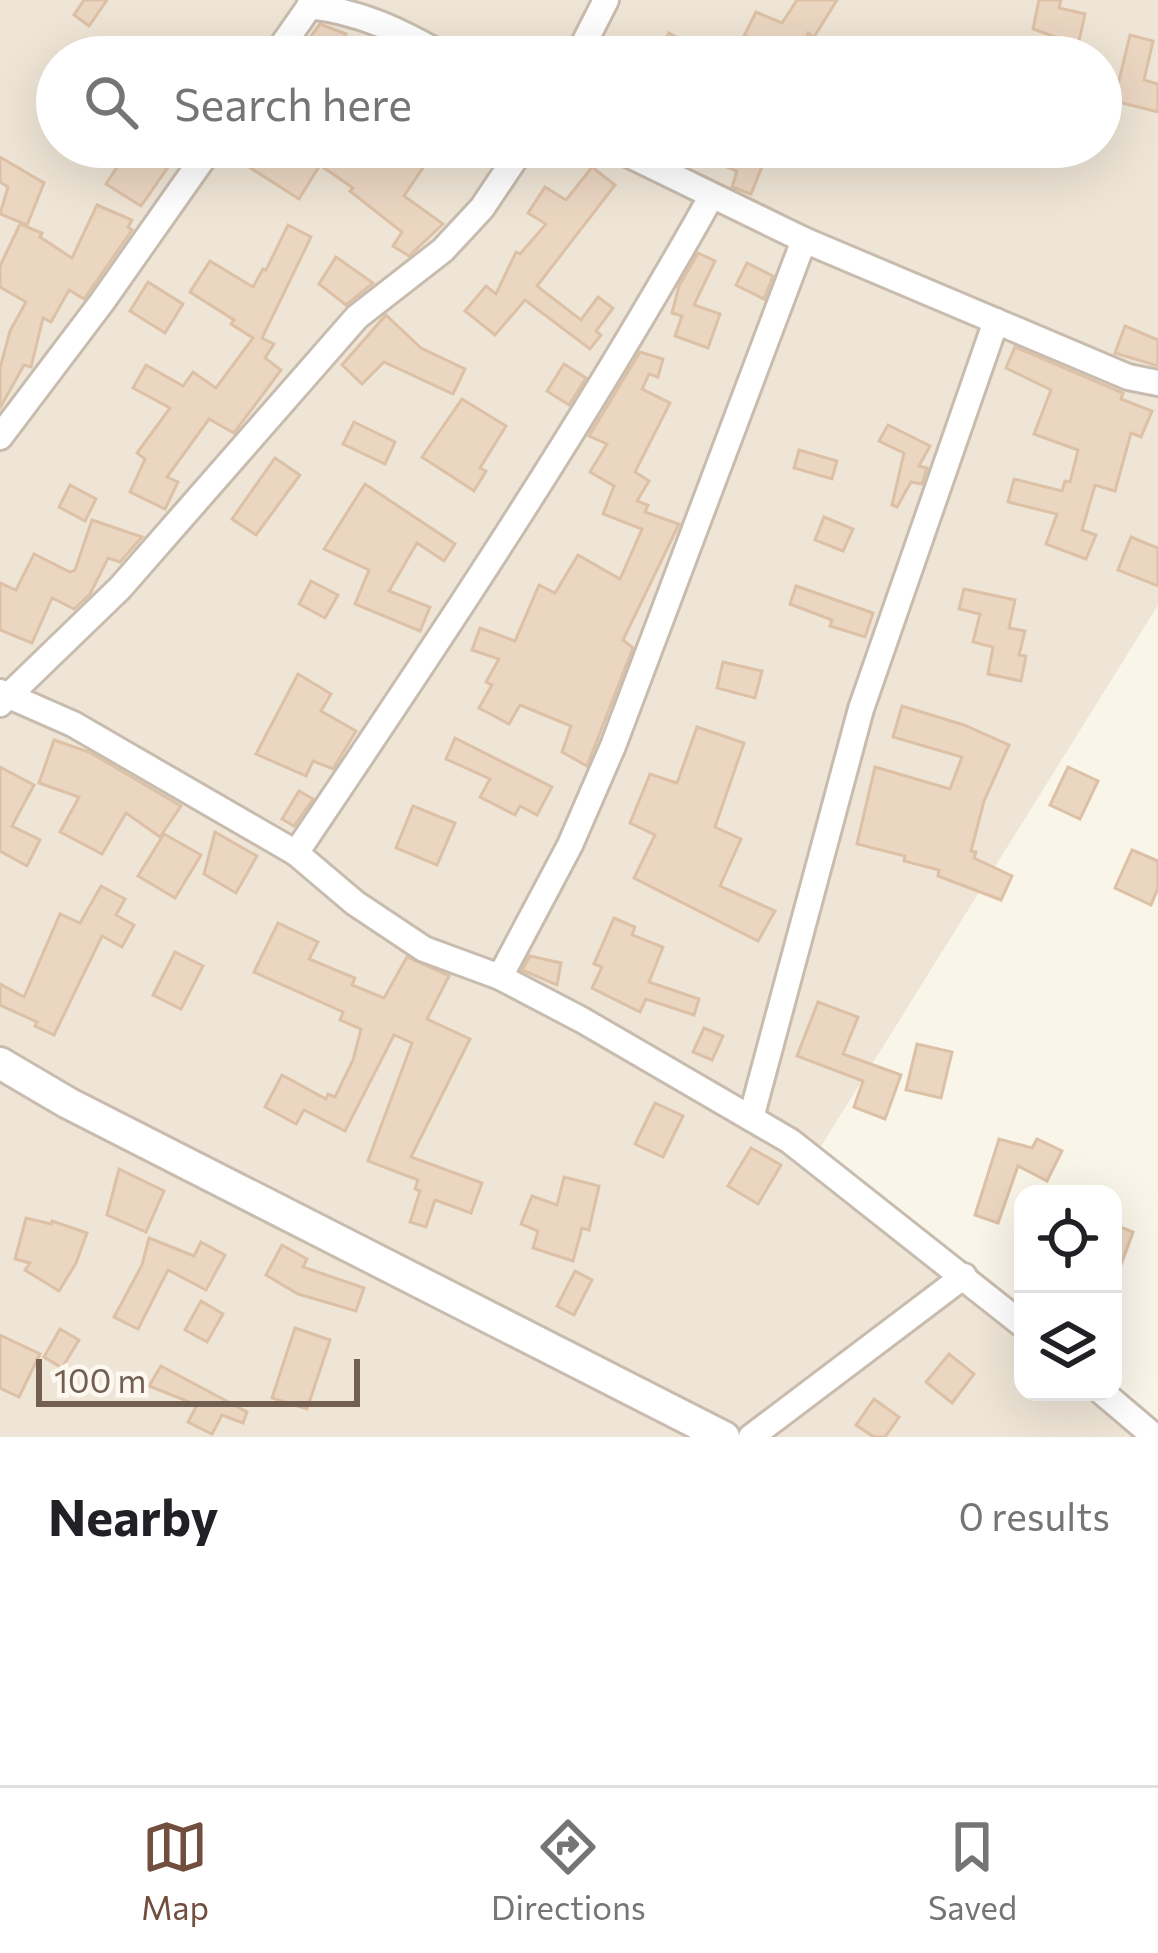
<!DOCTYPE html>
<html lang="en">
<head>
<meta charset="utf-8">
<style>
  :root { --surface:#fff; --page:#f2f2f2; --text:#202124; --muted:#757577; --line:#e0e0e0; --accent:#724e3e }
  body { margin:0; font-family:Commissioner,sans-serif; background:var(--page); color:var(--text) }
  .controls { position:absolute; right:36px; bottom:36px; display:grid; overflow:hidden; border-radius:24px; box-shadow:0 12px 48px #0002 }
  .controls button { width:108px; height:108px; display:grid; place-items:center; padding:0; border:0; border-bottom:3px solid var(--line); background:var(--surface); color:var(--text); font:60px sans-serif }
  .scale { position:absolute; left:36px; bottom:30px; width:324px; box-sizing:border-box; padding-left:12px; border:6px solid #725f50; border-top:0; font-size:33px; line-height:42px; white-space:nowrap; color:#725f50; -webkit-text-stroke:9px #fdf9f0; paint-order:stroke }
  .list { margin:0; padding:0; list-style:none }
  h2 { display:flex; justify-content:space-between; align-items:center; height:156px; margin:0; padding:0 48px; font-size:51px }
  h2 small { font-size:39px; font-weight:400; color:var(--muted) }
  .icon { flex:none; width:66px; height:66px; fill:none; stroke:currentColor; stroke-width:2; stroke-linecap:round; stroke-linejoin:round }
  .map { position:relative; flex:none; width:1158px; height:1437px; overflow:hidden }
  .search { position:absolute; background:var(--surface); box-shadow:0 12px 48px #0002; left:36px; right:36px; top:36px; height:132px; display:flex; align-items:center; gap:30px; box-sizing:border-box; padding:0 42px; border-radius:66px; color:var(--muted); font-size:45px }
  .sheet { height:348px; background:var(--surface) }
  nav { display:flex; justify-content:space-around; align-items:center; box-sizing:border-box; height:168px; border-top:3px solid var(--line); background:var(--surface); font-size:33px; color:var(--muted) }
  nav a { display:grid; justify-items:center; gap:6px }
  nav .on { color:var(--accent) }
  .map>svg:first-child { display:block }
</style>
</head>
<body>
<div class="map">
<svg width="1158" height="1437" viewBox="0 0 1158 1437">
  <rect width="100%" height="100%" fill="#faf5e9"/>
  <path fill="#eee5d6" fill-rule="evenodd" d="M0,0H1158V605L818,1151L1023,1323V1392H1105L1158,1437H0ZM57,57H1101V147H57Z"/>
  <g fill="#ebd6c2" stroke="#ddc1a6" stroke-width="3">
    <path d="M84,0H107L89,26L74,15Z"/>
    <path d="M797,0H837L814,37L808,33L798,57L744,36L756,12L782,23Z"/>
    <path d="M1039,0H1061L1059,8L1085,14L1078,45L1033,29Z"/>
    <path d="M320,24L346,34L332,54L310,38Z"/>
    <path d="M669,33L712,57H655Z"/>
    <path d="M1130,35L1153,41L1144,80L1158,84V112L1114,101Z"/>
    <path d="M130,147H182L141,206L106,184Z"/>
    <path d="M257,147H437L404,196L443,224L409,256L393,246L402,232L350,191L353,188L320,165L299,199L246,165Z"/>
    <path d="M678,147H770L751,194L732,187L737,171Z"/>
    <path d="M0,157L44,183L27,225L0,214L8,187L0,182Z"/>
    <path d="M592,167L615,185L537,286L581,320L598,297L613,308L596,331L601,335L590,349L525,300L495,335L465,311L486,286L496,294L516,252L520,254L546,224L528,213L545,187L566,200Z"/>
    <path d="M97,205L132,220L128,227L132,230L84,299L69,290L51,322L43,318L31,367L24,365L0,408V368L10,331L26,302L0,287V266L20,224L42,233L40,237L72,258Z"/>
    <path d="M288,225L311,237L262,338L274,344L265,358L281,370L234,433L209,419L167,477L178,482L165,509L130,492L145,459L137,453L170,408L133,388L146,365L183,386L193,372L216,388L253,338L231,324L234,320L190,292L210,261L253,287L263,269L266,270Z"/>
    <path d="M698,253L715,261L694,305L720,314L708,348L675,336L682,316L672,313L679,286Z"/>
    <path d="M336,257L373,283L346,305L319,284Z"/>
    <path d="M747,263L773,276L764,299L736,285Z"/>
    <path d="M148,282L183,304L165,333L130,311Z"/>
    <path d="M386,315L421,348L465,369L453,394L384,362L362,384L342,365Z"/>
    <path d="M1125,326L1158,340V366L1115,353Z"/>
    <path d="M1015,347L1123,393L1121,399L1152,411L1141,437L1131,433L1115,491L1095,485L1082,530L1096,535L1086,559L1046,544L1057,514L1008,502L1014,479L1062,491L1065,481L1070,482L1078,450L1034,434L1051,390L1006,368Z"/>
    <path d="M640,352L663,359L658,377L649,374L642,389L670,403L635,472L649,481L637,501L648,505L645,512L679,524L623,640L633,648L587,766L562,752L571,726L520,705L509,724L479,708L492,685L486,682L499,659L472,650L480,628L515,641L539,585L555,593L578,555L620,579L642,529L603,514L614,486L590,472L607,444L589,436Z"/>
    <path d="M564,364L586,378L569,405L547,391Z"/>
    <path d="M462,399L506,426L480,468L486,471L474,491L422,457Z"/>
    <path d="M354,422L395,442L385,464L343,444Z"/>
    <path d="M888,425L930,446L919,466L927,468L922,484L911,482L897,507L892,505L904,453L879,441Z"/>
    <path d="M799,450L837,461L832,479L794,468Z"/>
    <path d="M275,458L300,475L256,535L232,519Z"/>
    <path d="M365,484L455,544L444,561L417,543L389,591L430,607L420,631L355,604L369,570L324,549Z"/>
    <path d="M70,485L96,499L85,521L59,507Z"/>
    <path d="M824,517L853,529L843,551L815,540Z"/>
    <path d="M92,520L142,537L120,562L108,558L90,594L74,609L52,598L32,643L0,630V583L16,590L34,554L70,572L75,570Z"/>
    <path d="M1131,537L1158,548V586L1118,570Z"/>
    <path d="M311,581L338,595L325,618L299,604Z"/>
    <path d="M796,586L873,613L865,637L830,626L832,620L790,604Z"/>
    <path d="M964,589L1015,600L1009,628L1025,631L1019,655L1026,656L1021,681L988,674L993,647L973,642L980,614L959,609Z"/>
    <path d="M723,662L762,671L755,698L717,688Z"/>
    <path d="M298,674L331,694L321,711L356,731L333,769L313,761L306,776L256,754Z"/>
    <path d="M902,706L964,725L1009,745L984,801L971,851L976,852L974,858L1012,876L1001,900L938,876L939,870L904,861L905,856L857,844L875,767L950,789L962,757L893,737Z"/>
    <path d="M697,727L744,743L715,827L741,839L720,886L775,911L758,941L634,878L655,835L630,823L650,774L677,783Z"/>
    <path d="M455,738L552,787L537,815L520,806L515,815L480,797L490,779L446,759Z"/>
    <path d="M54,740L89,752L181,806L160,837L126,813L102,854L60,832L79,797L39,783Z"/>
    <path d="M0,767L34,785L12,826L40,840L27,866L0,851Z"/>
    <path d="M1068,767L1098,781L1080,819L1050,805Z"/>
    <path d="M299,791L313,799L294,826L282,819Z"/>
    <path d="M413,806L455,823L437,865L396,848Z"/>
    <path d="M215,832L257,856L236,893L204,874Z"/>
    <path d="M164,834L201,855L175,898L138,876Z"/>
    <path d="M1132,850L1158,861V888L1151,905L1115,888Z"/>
    <path d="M101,886L125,899L116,915L134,925L122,947L102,936L54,1035L35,1026L37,1022L0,1005V984L24,997L60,914L80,923Z"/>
    <path d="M614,918L635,927L632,935L663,947L649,982L699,999L694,1015L646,999L640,1012L592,988L602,967L594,964Z"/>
    <path d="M278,923L318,942L309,959L355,978L352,985L384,998L407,957L449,976L427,1019L470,1039L411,1157L482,1183L471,1213L435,1200L426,1227L410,1222L420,1191L415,1189L418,1180L368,1161L412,1043L394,1035L345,1131L304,1110L296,1124L265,1107L282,1075L326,1099L328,1094L335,1097L353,1060L361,1029L340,1020L343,1012L254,972Z"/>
    <path d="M175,952L203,966L181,1009L153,995Z"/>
    <path d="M530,956L561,963L557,985L522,970Z"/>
    <path d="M818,1002L858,1017L843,1054L901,1075L885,1119L854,1107L863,1081L797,1056Z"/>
    <path d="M704,1028L723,1036L712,1060L693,1052Z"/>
    <path d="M917,1044L952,1052L941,1098L906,1090Z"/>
    <path d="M655,1103L683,1116L663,1157L635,1144Z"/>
    <path d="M999,1139L1032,1148L1037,1139L1062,1151L1047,1181L1018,1166L998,1223L975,1215Z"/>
    <path d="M751,1148L781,1165L758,1204L728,1186Z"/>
    <path d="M119,1169L164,1191L146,1232L107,1215Z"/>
    <path d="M564,1177L599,1186L589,1230L582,1228L573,1261L533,1248L538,1231L521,1224L532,1196L557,1205Z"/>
    <path d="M26,1218L51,1224L52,1221L87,1233L76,1263L59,1291L25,1270L30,1263L15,1259Z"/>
    <path d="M1113,1224L1133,1232L1115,1281H1113Z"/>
    <path d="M149,1238L194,1256L201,1242L225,1255L206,1290L168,1270L138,1329L114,1317L142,1265Z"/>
    <path d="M282,1245L307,1259L303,1267L364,1288L356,1311L298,1294L266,1275Z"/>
    <path d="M575,1271L592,1280L574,1315L557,1306Z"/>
    <path d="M201,1301L223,1314L207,1342L185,1330Z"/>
    <path d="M295,1328L330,1340L307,1409L272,1398Z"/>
    <path d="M60,1329L79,1340L62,1368L44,1357Z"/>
    <path d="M0,1335L40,1354L19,1397L0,1388Z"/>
    <path d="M949,1354L974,1374L952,1403L926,1382Z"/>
    <path d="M161,1366L247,1412L243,1423L222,1415L212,1434L188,1422L197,1405L149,1386Z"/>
    <path d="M874,1399L899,1417L885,1437H874L856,1425Z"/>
  </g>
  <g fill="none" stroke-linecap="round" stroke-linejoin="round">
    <g stroke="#c8bcae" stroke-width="30">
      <g id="minor">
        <path d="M309,6C362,12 400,31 446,57"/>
        <path d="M274,57L314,0"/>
        <path d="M577,57L606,0"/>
        <path d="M613,147L804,240L1128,377L1158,383"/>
        <path d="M0,437L102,302L211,147"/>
        <path d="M0,692L73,724L296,853L355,903L424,949L500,977L582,1020L790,1141L1023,1325"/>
        <path d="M0,704L120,588L357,317L443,250L482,208L523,147"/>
        <path d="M296,853C441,638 585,422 711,197"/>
        <path d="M500,977L570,845L613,746L804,240"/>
        <path d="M751,1118L861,709L996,321"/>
        <path d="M1102,1392L1155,1437"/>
        <path d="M751,1437L964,1276"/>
      </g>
    </g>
    <g stroke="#c8bcae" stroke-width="36">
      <path id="tertiary" d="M0,1063L68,1103L724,1437"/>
    </g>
    <use href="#minor" stroke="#fff" stroke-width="24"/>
    <use href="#tertiary" stroke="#fff" stroke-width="30"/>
  </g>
</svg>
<div class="controls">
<button><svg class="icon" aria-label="locate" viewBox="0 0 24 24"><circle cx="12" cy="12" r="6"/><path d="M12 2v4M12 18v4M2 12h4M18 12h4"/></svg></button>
<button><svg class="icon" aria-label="layers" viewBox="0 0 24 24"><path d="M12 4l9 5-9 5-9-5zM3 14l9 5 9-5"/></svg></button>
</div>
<div class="scale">100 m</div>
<div class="search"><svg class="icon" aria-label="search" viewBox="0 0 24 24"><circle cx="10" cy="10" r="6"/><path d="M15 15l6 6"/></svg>Search here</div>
</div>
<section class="sheet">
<h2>Nearby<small>0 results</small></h2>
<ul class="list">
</ul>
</section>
<nav>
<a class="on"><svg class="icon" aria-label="map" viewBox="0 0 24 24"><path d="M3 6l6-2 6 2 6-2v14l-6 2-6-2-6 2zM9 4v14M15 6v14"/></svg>Map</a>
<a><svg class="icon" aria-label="directions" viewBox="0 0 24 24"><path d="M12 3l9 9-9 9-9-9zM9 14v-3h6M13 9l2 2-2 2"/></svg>Directions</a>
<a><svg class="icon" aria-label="saved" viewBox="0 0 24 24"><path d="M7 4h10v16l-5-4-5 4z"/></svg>Saved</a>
</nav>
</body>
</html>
